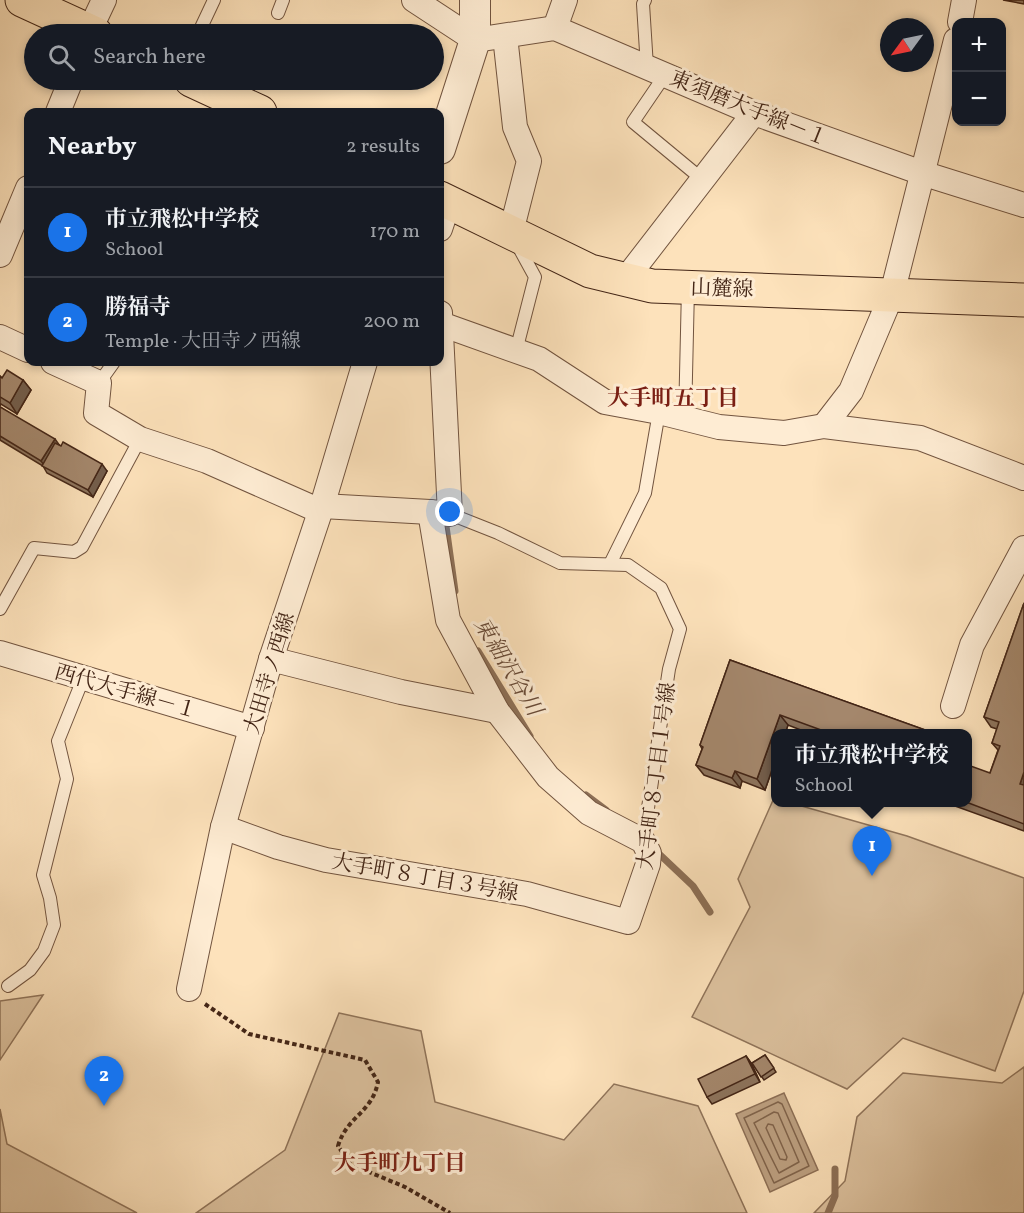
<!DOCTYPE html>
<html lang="en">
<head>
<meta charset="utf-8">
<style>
  :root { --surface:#171b24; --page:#20242c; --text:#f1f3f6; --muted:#9ea1a6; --line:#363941; --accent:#1a73e8 }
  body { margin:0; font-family:Vollkorn,"Noto Serif JP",serif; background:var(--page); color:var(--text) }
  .controls { position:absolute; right:18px; top:18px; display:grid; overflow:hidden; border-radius:12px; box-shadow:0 3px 9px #0003 }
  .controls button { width:54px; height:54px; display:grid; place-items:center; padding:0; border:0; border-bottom:2px solid var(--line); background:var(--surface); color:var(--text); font:30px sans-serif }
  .compass { position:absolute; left:880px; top:18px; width:54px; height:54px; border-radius:50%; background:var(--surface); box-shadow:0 3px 9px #0003; rotate:237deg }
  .you { position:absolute; left:450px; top:512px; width:21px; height:21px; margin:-15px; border:4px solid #fff; border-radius:50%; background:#1a73e8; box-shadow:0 0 0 9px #1a73e833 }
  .badge { display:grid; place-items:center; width:39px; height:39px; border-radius:50%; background:var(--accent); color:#fff; font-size:20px; font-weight:700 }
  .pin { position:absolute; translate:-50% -50px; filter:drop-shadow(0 2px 3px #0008) }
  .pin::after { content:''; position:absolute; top:32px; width:21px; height:18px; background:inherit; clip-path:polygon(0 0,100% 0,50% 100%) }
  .popup { position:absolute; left:771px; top:729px; width:201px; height:78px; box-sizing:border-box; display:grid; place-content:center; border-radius:12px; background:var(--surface); filter:drop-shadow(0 2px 4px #0005); font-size:20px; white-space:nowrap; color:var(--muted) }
  .popup b { font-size:22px; color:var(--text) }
  .popup::after { content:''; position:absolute; left:50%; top:100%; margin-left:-12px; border:12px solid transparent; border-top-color:var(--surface) }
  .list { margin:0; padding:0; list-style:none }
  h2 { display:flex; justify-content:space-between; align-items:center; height:78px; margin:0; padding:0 24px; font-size:26px }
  h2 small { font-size:20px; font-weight:400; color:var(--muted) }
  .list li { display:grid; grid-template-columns:39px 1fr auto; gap:18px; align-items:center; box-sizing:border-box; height:90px; padding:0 24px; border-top:2px solid var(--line) }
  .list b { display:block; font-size:22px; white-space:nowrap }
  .list p { margin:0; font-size:20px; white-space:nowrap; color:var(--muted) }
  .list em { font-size:20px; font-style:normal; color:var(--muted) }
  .icon { flex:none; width:33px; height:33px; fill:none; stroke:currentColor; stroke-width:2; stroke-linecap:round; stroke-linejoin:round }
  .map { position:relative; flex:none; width:1024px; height:1213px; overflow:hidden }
  .search { position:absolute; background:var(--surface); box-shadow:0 3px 9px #0003; left:24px; top:24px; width:420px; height:66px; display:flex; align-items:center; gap:15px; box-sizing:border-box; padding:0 21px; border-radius:33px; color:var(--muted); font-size:22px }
  .panel { position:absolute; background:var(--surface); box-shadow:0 3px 9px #0003; left:24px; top:108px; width:420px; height:258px; border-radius:12px }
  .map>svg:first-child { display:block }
</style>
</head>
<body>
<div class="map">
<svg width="1024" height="1213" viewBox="0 0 1024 1213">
  <rect width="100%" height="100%" fill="#fde2bb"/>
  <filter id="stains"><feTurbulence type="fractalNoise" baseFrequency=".00333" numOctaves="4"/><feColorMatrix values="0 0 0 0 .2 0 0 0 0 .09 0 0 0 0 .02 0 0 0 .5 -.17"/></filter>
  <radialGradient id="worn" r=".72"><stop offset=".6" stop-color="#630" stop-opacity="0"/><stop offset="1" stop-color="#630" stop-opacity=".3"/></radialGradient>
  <g fill="#ddc29f" stroke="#90745a" stroke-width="1.5">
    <path d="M774,798L776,802L791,803L907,836L1024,878V991L995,1071L903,1038L847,1089L692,1017L750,907L738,879Z"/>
    <path d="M43,995L0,1060V1001Z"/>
    <path d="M339,1013L421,1031L435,1102L564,1140L614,1084L698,1106L747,1213H196L285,1150Z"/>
    <path d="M1024,1067V1213H814L845,1181L857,1117L903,1073L1002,1083Z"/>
    <path d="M0,1109L7,1144L137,1213H0Z"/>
  </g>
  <path fill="#bea283" stroke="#8d7057" stroke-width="1.5" d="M784,1093L818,1170L770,1192L736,1114Z"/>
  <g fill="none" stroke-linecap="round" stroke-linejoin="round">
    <g stroke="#80644c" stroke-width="1.5">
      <path d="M778,1102L782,1104L809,1166L774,1183L744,1118Z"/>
      <path d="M774,1112L778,1113L799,1162L779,1173L754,1123Z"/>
      <path d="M768,1124L773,1125L787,1157L786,1160L780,1159L766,1128Z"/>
    </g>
    <g stroke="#8d7057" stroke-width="7">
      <path d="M445,519L455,591"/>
      <path d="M478,651L530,736"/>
      <path d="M586,795L606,810"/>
      <path d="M656,851L693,886L710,912"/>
      <path d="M828,1213L835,1196V1169"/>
    </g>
    <g stroke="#72543f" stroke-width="14">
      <g id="service">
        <path d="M645,0L643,4L647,67"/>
        <path d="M278,13L283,0"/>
        <path d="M198,34L214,0"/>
        <path d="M665,75L633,122L703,180"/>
        <path d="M516,351L535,277L517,244"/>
        <path d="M99,383L114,362"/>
        <path d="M685,419L688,288"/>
        <path d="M450,514L498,533L560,563L628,565L661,588L680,629L669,669L643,841"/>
        <path d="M610,564L645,493L659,412"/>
        <path d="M0,609L34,548L74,552L82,547L140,439"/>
        <path d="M8,986L30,970L44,951L54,925L50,898L43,875L67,779L58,741L83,679"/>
      </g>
    </g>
    <g stroke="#72543f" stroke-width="26">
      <g id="minor">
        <path d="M414,0L475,40L555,28L754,113L925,174L1024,205"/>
        <path d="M960,22L964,0"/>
        <path d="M555,28L565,0"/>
        <path d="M88,34L104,0"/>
        <path d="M505,36L515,127L529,161L511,232"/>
        <path d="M58,112L71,80"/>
        <path d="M440,229L449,202"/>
        <path d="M0,255L28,188"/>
        <path d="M625,280L754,113"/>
        <path d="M441,324L539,359L605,402L659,412L719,427L784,433L824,426L920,438L1024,478"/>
        <path d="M0,337L28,350"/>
        <path d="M53,362L99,383L96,413L140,439L207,461L320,511"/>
        <path d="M824,426L851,391L892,294L956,40"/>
        <path d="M322,506L430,512"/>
        <path d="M0,653L252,728"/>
        <path d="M271,659L401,692L497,711"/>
        <path d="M953,706L972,645L1024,548"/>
        <path d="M223,827L278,847L326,860L527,894L628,922L648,864L649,853L643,841L589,813L548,777L497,711L448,620L430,512L450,514L440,313"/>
        <path d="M189,989L223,827L271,659L322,506L365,362"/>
      </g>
    </g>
    <g stroke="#72543f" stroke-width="32">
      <path id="tertiary" d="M440,149L475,40V0"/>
    </g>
    <g stroke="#432516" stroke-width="35">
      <g id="primary">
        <path d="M22,0L96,34"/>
        <path d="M191,80L260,112"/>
        <path d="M440,198L590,271L652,286L1024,300"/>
      </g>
    </g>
    <path stroke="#432516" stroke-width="4" stroke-dasharray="4.5 3" stroke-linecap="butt" d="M205,1004L249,1034L365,1060L378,1082C372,1113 347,1116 338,1146L350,1164L405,1187L450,1213"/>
    <use href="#service" stroke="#feecd3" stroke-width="12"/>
    <use href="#minor" stroke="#feecd3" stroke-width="24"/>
    <use href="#tertiary" stroke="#feecd3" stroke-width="30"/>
    <use href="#primary" stroke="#fde2bb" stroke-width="33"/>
  </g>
  <g fill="#8d745d" stroke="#432516" stroke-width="1.5">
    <path d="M1003,0H1024V4Z"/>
    <path d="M0,376L2,378L23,380L31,390L17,414L1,404L0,406Z"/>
    <path d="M0,407L59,445L107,471L93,497L47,473L43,466L0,440Z"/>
    <path d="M1024,603V831L944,802H968L990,773L998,750L992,743L997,729L991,727L984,717Z"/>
    <path d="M730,660L928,731L929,734H811L788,725L765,790L742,781L740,788L704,775L696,765L702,749L700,745Z"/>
    <path d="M765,1055L776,1072L764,1080L752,1063Z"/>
    <path d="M746,1056L751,1063L760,1082L712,1104L707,1097Z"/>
  </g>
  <g fill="#735e4c" stroke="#432516" stroke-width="1.5">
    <path d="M23,380L31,390L17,414L10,403Z"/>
    <path d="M55,439L60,446L46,468L41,461Z"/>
    <path d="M102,464L107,471L93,497L88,490Z"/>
    <path d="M780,715L788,725L785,734H776V758L765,790L757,779Z"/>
    <path d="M735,771L742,781L740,788L732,778Z"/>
    <path d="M1024,772V790L1020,784Z"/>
    <path d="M746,1056L751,1063L760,1082L755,1074Z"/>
  </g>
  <g fill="#a4876c" stroke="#432516" stroke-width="1.5">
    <path d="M7,370L23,380L10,403L0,397V376L2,378Z"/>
    <path d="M0,407L55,439L41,461L0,436Z"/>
    <path d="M63,442L102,464L88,490L42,466L55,443L61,446Z"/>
    <path d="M1024,603V772L1020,784L1024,785V824L966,802H968V765L990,773L1000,746L992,743L999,722L984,717Z"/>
    <path d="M730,660L928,731L927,734H832L780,715L757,779L735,771L732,778L696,765L703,747L700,745Z"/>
    <path d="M765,1055L774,1068L761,1077L752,1063Z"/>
    <path d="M746,1056L755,1074L707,1097L698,1079Z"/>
  </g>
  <g text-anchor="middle" stroke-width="6" stroke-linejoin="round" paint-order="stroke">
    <g font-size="21" fill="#432516" stroke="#feecd3">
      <text transform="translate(749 108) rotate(22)" y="7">東須磨大手線－１</text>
      <text transform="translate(722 288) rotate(2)" y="7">山麓線</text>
      <text transform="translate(269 673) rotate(-73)" y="7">大田寺ノ西線</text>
      <text transform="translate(126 691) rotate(16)" y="7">西代大手線－１</text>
      <text transform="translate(656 776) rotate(-83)" y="7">大手町８丁目１号線</text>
      <text transform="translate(425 877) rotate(10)" y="7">大手町８丁目３号線</text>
    </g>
    <g font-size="22" font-weight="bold" fill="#7a1f14" stroke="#feecd3">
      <text x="673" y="405">大手町五丁目</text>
      <text x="400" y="1170">大手町九丁目</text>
    </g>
    <g font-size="22" font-style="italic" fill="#684a37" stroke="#feecd3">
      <text transform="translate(509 666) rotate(59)" y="8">東細沢谷川</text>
    </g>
  </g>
  <rect width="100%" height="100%" filter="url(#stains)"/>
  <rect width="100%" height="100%" fill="url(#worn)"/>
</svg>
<div class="controls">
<button>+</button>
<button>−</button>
</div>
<svg class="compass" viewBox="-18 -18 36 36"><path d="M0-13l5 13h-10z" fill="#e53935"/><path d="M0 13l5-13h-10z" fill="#9ea1a6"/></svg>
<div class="you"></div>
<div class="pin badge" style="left:872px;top:876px">1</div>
<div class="popup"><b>市立飛松中学校</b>School</div>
<div class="pin badge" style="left:104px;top:1106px">2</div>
<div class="search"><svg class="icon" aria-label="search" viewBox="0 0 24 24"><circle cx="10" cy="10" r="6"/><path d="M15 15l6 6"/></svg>Search here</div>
<section class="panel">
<h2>Nearby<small>2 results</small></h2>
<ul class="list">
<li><span class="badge">1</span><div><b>市立飛松中学校</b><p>School</p></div><em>170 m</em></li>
<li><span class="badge">2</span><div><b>勝福寺</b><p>Temple · 大田寺ノ西線</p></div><em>200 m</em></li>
</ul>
</section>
</div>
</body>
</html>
